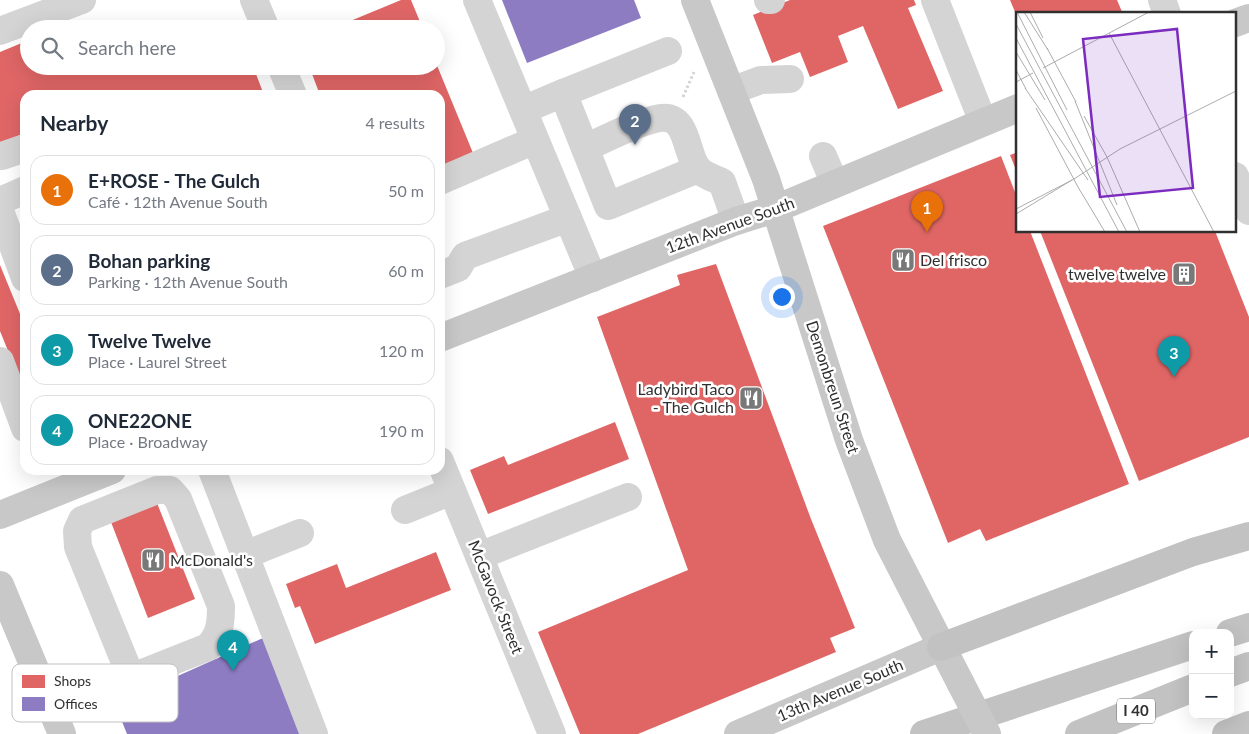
<!DOCTYPE html>
<html lang="en">
<head>
<meta charset="utf-8">
<style>
  :root { --surface:#fff; --page:#f2f2f3; --text:#1f2937; --muted:#747a83; --line:#e0e1e3; --accent:#787878 }
  body { margin:0; font-family:Lato,sans-serif; background:var(--page); color:var(--text) }
  .controls { position:absolute; right:15px; bottom:15px; display:grid; overflow:hidden; border-radius:10px; box-shadow:0 5px 20px #0002 }
  .controls button { width:45px; height:45px; display:grid; place-items:center; padding:0; border:0; border-bottom:1px solid var(--line); background:var(--surface); color:var(--text); font:25px sans-serif }
  .you { position:absolute; left:781px; top:296px; width:18px; height:18px; margin:-12px; border:4px solid #fff; border-radius:50%; background:#1a73e8; box-shadow:0 0 0 8px #1a73e833 }
  .badge { display:grid; place-items:center; width:32px; height:32px; border-radius:50%; background:var(--accent); color:#fff; font-size:16px; font-weight:700 }
  .pin { position:absolute; translate:-50% -41px; filter:drop-shadow(0 1px 2px #0008) }
  .pin::after { content:''; position:absolute; top:26px; width:18px; height:15px; background:inherit; clip-path:polygon(0 0,100% 0,50% 100%) }
  .list { margin:0; padding:0; list-style:none }
  h2 { display:flex; justify-content:space-between; align-items:center; height:65px; margin:0; padding:0 20px; font-size:21px }
  h2 small { font-size:16px; font-weight:400; color:var(--muted) }
  .list li { display:grid; grid-template-columns:32px 1fr auto; gap:15px; align-items:center; box-sizing:border-box; height:70px; margin:0 10px 10px; padding:0 10px; border:1px solid var(--line); border-radius:15px }
  .list b { display:block; font-size:19px; white-space:nowrap }
  .list p { margin:0; font-size:16px; white-space:nowrap; color:var(--muted) }
  .list em { font-size:16px; font-style:normal; color:var(--muted) }
  .icon { flex:none; width:28px; height:28px; fill:none; stroke:currentColor; stroke-width:2; stroke-linecap:round; stroke-linejoin:round }
  .map { position:relative; flex:none; width:1249px; height:734px; overflow:hidden }
  .search { position:absolute; background:var(--surface); box-shadow:0 5px 20px #0002; left:20px; top:20px; width:425px; height:55px; display:flex; align-items:center; gap:12px; box-sizing:border-box; padding:0 18px; border-radius:28px; color:var(--muted); font-size:19px }
  .panel { position:absolute; background:var(--surface); box-shadow:0 5px 20px #0002; left:20px; top:90px; width:425px; height:385px; border-radius:15px }
  .map>svg:first-child { display:block }
</style>
</head>
<body>
<div class="map">
<svg width="1249" height="734" viewBox="0 0 1249 734">
  <rect width="100%" height="100%" fill="#fff"/>
  <g fill="#e06666">
    <path d="M401,0H411L423,29H331Z"/>
    <path d="M790,0H914L916,5L908,8L943,91L898,109L863,26L838,36L848,62L810,77L800,52L772,63L753,15Z"/>
    <path d="M1010,0H1117L1123,14H1018V19Z"/>
    <path d="M89,22L92,29H71Z"/>
    <path d="M169,24L171,29H156Z"/>
    <path d="M29,40V66H253L264,95H25V133L0,143V52Z"/>
    <path d="M436,63L473,153L440,166V95H320L309,66H436Z"/>
    <path d="M1018,152V175L1010,155Z"/>
    <path d="M1001,156L1018,200V231H1030L1129,484L986,541L980,529L948,543L823,226Z"/>
    <path d="M1040,231H1215L1249,317V437L1139,481Z"/>
    <path d="M716,264L811,519L855,628L830,638L836,652L638,734H580L538,632L688,570L597,317L680,285L677,275Z"/>
    <path d="M0,265L25,326V393L0,331Z"/>
    <path d="M615,422L629,459L488,514L470,470L504,456L508,465Z"/>
    <path d="M157,503L195,599L148,618L111,522Z"/>
    <path d="M436,552L451,590L315,644L300,606L295,608L286,584L337,564L346,588Z"/>
  </g>
  <g fill="#8e7cc3">
    <path d="M502,0H634L641,18L527,63Z"/>
    <path d="M263,638L300,734H127L115,704Z"/>
  </g>
  <g fill="none" stroke-linecap="round" stroke-linejoin="round">
    <path stroke="#d4d4d4" stroke-width="3" stroke-dasharray="2.5 2.5" stroke-linecap="butt" d="M683,97L694,72"/>
    <g stroke="#d4d4d4" stroke-width="28">
      <path d="M254,0L266,29"/>
      <path d="M477,0L593,278"/>
      <path d="M768,0H771"/>
      <path d="M935,0L983,122"/>
      <path d="M1162,0L1167,14"/>
      <path d="M0,31L82,0"/>
      <path d="M281,66L293,95"/>
      <path d="M731,91L761,80L790,79"/>
      <path d="M563,93L668,51"/>
      <path d="M523,110L563,93L608,206L698,169"/>
      <path d="M585,148C606,139 639,121 660,118C689,114 685,154 698,169C703,175 715,179 722,182L736,221"/>
      <path d="M2,156L25,148"/>
      <path d="M823,156L835,184"/>
      <path d="M1235,176L1249,211"/>
      <path d="M440,181L535,140"/>
      <path d="M0,201L25,190"/>
      <path d="M0,211L25,278"/>
      <path d="M440,275L458,268L465,256L568,218"/>
      <path d="M0,361L25,428"/>
      <path d="M440,461L552,734"/>
      <path d="M212,470L314,734"/>
      <path d="M405,510L452,491"/>
      <path d="M245,555L300,533"/>
      <path d="M479,556L628,497"/>
      <path d="M52,709L208,647C220,635 221,623 221,606L178,499L170,490H157L82,520L77,531L78,547L131,677"/>
    </g>
    <g stroke="#c8c8c8" stroke-width="28">
      <path d="M695,0L766,179L849,440L887,540L961,684"/>
      <path d="M1235,23L1249,18"/>
      <path d="M440,338L736,221L775,209L1018,108"/>
      <path d="M0,515L112,470"/>
      <path d="M0,585L62,734"/>
      <path d="M738,734L941,647"/>
    </g>
    <g stroke="#c2c2c2" stroke-width="28">
      <path d="M1230,633L1249,627"/>
      <path d="M941,647L1193,552L1249,536"/>
      <path d="M1230,673L1249,666"/>
      <path d="M924,734L1193,645"/>
      <path d="M1079,734L1193,688"/>
      <path d="M1226,734L1249,725"/>
    </g>
    <path stroke="#c8c8c8" stroke-width="28" d="M961,684L987,734"/>
  </g>
  <defs>
    <g id="restaurant-square" transform="scale(1.25)"><rect x="-9" y="-9" width="18" height="18" rx="4" fill="#787878" stroke="#fff"/><path d="M-5-6h1v4h1v-4h1v4h1v-4h1v5L-1.5 .5V6h-2V.5L-5-1ZM5-6V6H3V1.5H1.5Q1.5-4 5-6Z" fill="#fff"/></g>
    <g id="building-square" transform="scale(1.25)"><rect x="-9" y="-9" width="18" height="18" rx="4" fill="#787878" stroke="#fff"/><path d="M-4-6H4V6H1V3H-1V6H-4ZM-2.5-4.3h1.7v1.8h-1.7ZM.8-4.3h1.7v1.8H.8ZM-2.5-1h1.7V.8h-1.7ZM.8-1h1.7V.8H.8Z" fill="#fff"/></g>
  </defs>
  <g fill-rule="evenodd">
    <use href="#restaurant-square" x="903" y="260"/>
    <use href="#building-square" x="1184" y="274"/>
    <use href="#restaurant-square" x="751" y="398"/>
    <use href="#restaurant-square" x="153" y="560"/>
  </g>
  <g text-anchor="middle" stroke-width="5" stroke-linejoin="round" paint-order="stroke">
    <rect fill="#fff" stroke="#6e6e6e" stroke-width="1" x="1117" y="698.5" width="38" height="25" rx="4"/>
    <g font-size="15" font-weight="bold" fill="#303030">
      <text x="1136" y="716">I 40</text>
    </g>
    <g font-size="16" fill="#303030" stroke="#fff">
      <text transform="translate(730 225) rotate(-20)" y="6">12th Avenue South</text>
      <text transform="translate(833 387) rotate(72)" y="6">Demonbreun Street</text>
      <text transform="translate(496 597) rotate(68)" y="6">McGavock Street</text>
      <text transform="translate(840 690) rotate(-23)" y="6">13th Avenue South</text>
    </g>
    <g font-size="16" fill="#303030" stroke="#fff" text-anchor="start">
      <text x="920" y="266">Del frisco</text>
      <text x="1166" y="280" text-anchor="end">twelve twelve</text>
      <text x="734" y="395" text-anchor="end">Ladybird Taco<tspan x="734" dy="18">- The Gulch</tspan></text>
      <text x="170" y="566">McDonald's</text>
    </g>
  </g>
  <g transform="translate(1016 12)">
    <rect width="220" height="220" fill="#fff"/>
    <path fill="none" stroke="#acacac" stroke-width="1" d="M1,0L51,98M8,0L32,38M14,0L27,26M0,12L111,220M93,21L198,220M0,26L103,220M31,36L60,90M0,40L29,88M27,56L133,0M0,58L10,77M0,70L17,61M9,76L72,168M59,89L101,193M20,96L62,175M68,104L91,145M91,145L124,220M62,175L89,220M0,197L58,167L104,137L220,79M0,202L56,168"/>
    <path fill="#7b2cbf" fill-opacity="0.15" stroke="#7b2cbf" stroke-width="2.5" d="M161,17L177,176L84,185L67,27Z"/>
    <rect width="220" height="220" fill="none" stroke="#303030" stroke-width="2.5"/>
  </g>
  <rect x="12" y="664" width="166" height="58" rx="8" fill="#fff" stroke="#c1c1c1" stroke-width="1"/>
  <rect x="22" y="675" width="23" height="13" fill="#e06666"/>
  <rect x="22" y="697" width="23" height="14" fill="#8e7cc3"/>
  <g font-size="14" fill="#303030">
    <text x="54" y="686">Shops</text>
    <text x="54" y="709">Offices</text>
  </g>
</svg>
<div class="controls">
<button>+</button>
<button>−</button>
</div>
<div class="you"></div>
<div class="pin badge" style="left:927px;top:232px;background:#e8710a">1</div>
<div class="pin badge" style="left:635px;top:145px;background:#5c6f8a">2</div>
<div class="pin badge" style="left:1174px;top:377px;background:#0f9aa8">3</div>
<div class="pin badge" style="left:233px;top:671px;background:#0f9aa8">4</div>
<div class="search"><svg class="icon" aria-label="search" viewBox="0 0 24 24"><circle cx="10" cy="10" r="6"/><path d="M15 15l6 6"/></svg>Search here</div>
<section class="panel">
<h2>Nearby<small>4 results</small></h2>
<ul class="list">
<li><span class="badge" style="background:#e8710a">1</span><div><b>E+ROSE - The Gulch</b><p>Café · 12th Avenue South</p></div><em>50 m</em></li>
<li><span class="badge" style="background:#5c6f8a">2</span><div><b>Bohan parking</b><p>Parking · 12th Avenue South</p></div><em>60 m</em></li>
<li><span class="badge" style="background:#0f9aa8">3</span><div><b>Twelve Twelve</b><p>Place · Laurel Street</p></div><em>120 m</em></li>
<li><span class="badge" style="background:#0f9aa8">4</span><div><b>ONE22ONE</b><p>Place · Broadway</p></div><em>190 m</em></li>
</ul>
</section>
</div>
</body>
</html>
